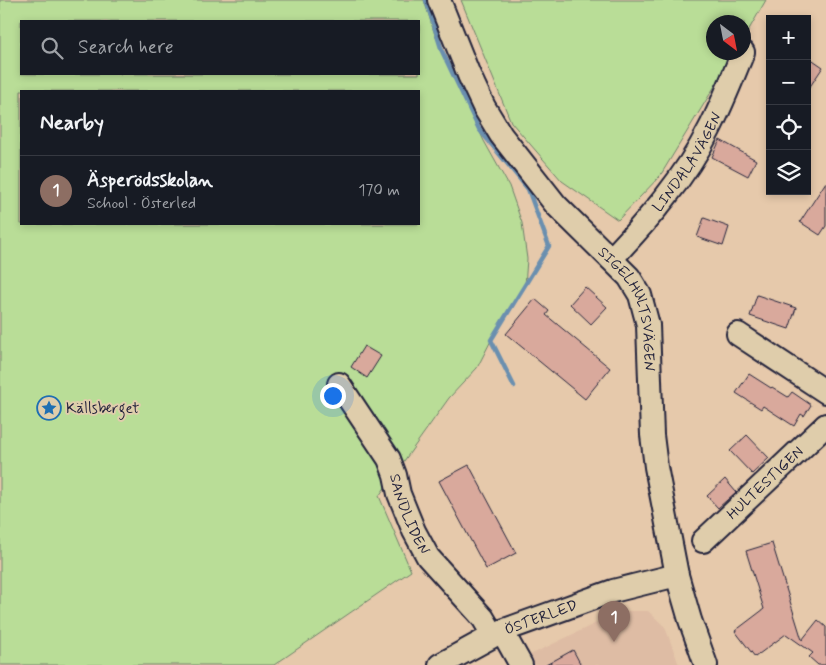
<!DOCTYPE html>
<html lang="en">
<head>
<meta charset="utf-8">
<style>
  :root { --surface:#171b24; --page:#242831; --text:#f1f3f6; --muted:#9ea1a6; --line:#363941; --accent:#7c3aed }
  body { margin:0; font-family:Mynerve,sans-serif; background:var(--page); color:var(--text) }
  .controls { position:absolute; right:15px; top:15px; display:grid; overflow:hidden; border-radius:0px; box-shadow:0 2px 8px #0003 }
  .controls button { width:45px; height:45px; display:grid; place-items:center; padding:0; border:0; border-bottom:1px solid var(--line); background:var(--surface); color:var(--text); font:25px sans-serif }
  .compass { position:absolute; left:706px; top:15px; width:45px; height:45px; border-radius:50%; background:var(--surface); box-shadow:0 2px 8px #0003; rotate:148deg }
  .you { position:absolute; left:332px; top:395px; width:18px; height:18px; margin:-12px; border:4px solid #fff; border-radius:50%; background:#1a73e8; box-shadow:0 0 0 8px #1a73e833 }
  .badge { display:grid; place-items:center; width:32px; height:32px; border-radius:50%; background:var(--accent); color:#fff; font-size:16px; font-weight:700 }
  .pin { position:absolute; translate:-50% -41px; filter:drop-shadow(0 1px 2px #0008) }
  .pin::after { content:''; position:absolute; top:26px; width:18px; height:15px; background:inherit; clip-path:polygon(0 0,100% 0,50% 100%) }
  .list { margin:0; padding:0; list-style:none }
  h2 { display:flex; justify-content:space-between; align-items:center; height:65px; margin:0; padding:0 20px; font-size:21px }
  h2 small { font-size:16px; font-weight:400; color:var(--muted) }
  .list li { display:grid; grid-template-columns:32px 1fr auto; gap:15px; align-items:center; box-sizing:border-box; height:70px; padding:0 20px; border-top:1px solid var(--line) }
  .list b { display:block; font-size:19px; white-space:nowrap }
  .list p { margin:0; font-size:16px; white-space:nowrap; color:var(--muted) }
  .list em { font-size:16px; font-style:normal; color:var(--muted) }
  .icon { flex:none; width:28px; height:28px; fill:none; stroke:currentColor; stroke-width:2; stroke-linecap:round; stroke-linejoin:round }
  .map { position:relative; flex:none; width:826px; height:665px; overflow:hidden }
  .search { position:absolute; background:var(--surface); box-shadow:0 2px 8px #0003; left:20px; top:20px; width:400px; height:55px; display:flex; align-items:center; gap:12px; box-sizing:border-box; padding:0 18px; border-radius:0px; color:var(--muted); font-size:19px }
  .panel { position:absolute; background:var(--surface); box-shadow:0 2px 8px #0003; left:20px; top:90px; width:400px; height:135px; border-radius:0px }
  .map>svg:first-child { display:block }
</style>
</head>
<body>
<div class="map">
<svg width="826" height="665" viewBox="0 0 826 665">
  <rect width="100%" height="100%" fill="#e6c9ab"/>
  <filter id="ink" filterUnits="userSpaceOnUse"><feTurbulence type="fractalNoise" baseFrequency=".02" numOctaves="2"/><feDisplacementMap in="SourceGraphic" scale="10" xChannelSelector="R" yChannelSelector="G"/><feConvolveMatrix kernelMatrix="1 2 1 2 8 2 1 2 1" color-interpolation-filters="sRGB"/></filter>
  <g filter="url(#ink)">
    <path fill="#debca4" d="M621,611H648L665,627L679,665H530L526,657Z"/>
    <g fill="#b9dd97" stroke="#6e8069" fill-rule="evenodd">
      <path d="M0,0H424L435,35L484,141L509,186L522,223L527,259L525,286L500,323L477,368L449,398L379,496L411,571L274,665H0ZM21,21H419V74H21ZM21,91H419V224H21Z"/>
      <path d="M461,0H766L744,38V22H714V52L735,53L660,176L618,220L562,181L511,122Z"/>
    </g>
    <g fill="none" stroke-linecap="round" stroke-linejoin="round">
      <path stroke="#6b8faf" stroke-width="4.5" d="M426,0L442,51L479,129L528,189L549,246L491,340L514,386"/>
    </g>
    <g fill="#d9a99c" stroke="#22223b">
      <path d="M807,56L823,67L807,91Z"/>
      <path d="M720,140L756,160L748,176L712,157Z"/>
      <path d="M826,182V226L820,235L800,222Z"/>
      <path d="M704,218L729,227L723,246L697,237Z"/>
      <path d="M585,287L607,307L591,324L570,304Z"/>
      <path d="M757,295L796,308L789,329L750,316Z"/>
      <path d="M535,299L549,311L546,315L610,368L585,399L506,334Z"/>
      <path d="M364,346L381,356L367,378L351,367Z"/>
      <path d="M749,374L771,388L772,387L788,397L792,392L811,405L804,416L801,414L794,426L763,406L761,409L736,393Z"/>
      <path d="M747,435L769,458L752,474L730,451Z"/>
      <path d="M469,465L516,553L486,569L439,481Z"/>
      <path d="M725,479L736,492L718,508L707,496Z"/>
      <path d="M772,543L802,640L818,620L826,627V665H818L809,657L813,653L786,634L755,657L735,631L764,609L746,551Z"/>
      <path d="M573,650L581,665H546Z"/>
    </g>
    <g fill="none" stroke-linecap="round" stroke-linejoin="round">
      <g stroke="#22223b" stroke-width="26">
        <g id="minor">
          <path id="s1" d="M439,0L469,75L484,107L501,135L556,205L629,277L640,295L648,325L652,435L656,467L677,575L690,620L706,665"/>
          <path id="s2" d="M611,259C647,221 685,178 709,130C722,105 732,79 743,52"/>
          <path d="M738,334L826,392"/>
          <path id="s3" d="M339,384L389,459L395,475L399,494L414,531L428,557L483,618L493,635"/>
          <path id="s4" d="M703,541L826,425"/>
          <path d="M502,631L521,665"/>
          <path id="s5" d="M440,665L502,631L613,591L677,575"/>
        </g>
      </g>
      <use href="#minor" stroke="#dfcdab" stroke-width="22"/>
    </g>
  </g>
  <defs>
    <g id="sight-ring" transform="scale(1.25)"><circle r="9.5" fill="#dfcdab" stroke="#1f6fb2" stroke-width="1.5"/><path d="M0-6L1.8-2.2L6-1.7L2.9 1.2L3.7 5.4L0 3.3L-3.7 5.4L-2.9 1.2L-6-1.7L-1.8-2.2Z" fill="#1f6fb2"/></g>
  </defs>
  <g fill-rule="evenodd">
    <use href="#sight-ring" x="49" y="408"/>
  </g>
  <g text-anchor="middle" stroke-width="4" stroke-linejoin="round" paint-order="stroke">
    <g font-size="15" fill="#22223b" stroke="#dfcdab">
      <text dy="5" stroke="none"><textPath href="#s2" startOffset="124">LINDALAVÄGEN</textPath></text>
      <text dy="5" stroke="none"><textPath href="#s1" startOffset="370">SIGELHULTSVÄGEN</textPath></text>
      <text dy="5" stroke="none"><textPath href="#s4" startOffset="85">HULTESTIGEN</textPath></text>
      <text dy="5" stroke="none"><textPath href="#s3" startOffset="149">SANDLIDEN</textPath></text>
      <text dy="5" stroke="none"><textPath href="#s5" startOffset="112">ÖSTERLED</textPath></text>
    </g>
    <g font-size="15" fill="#22223b" stroke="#dfcdab" text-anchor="start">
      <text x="66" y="413">Källsberget</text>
    </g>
  </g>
</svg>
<div class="controls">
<button>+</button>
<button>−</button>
<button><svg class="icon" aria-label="locate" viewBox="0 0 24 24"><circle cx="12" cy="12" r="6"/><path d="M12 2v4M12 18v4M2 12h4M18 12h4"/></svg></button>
<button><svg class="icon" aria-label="layers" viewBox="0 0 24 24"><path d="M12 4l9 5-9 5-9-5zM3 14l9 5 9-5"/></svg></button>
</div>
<svg class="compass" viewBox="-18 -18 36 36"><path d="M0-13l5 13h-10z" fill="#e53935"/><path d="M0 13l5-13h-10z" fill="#9ea1a6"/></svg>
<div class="you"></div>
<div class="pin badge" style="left:614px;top:642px;background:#8d6e63">1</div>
<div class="search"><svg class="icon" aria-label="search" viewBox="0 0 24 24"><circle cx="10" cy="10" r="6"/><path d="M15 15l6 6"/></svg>Search here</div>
<section class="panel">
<h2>Nearby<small></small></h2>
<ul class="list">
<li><span class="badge" style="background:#8d6e63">1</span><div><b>Äsperödsskolan</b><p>School · Österled</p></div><em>170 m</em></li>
</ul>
</section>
</div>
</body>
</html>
